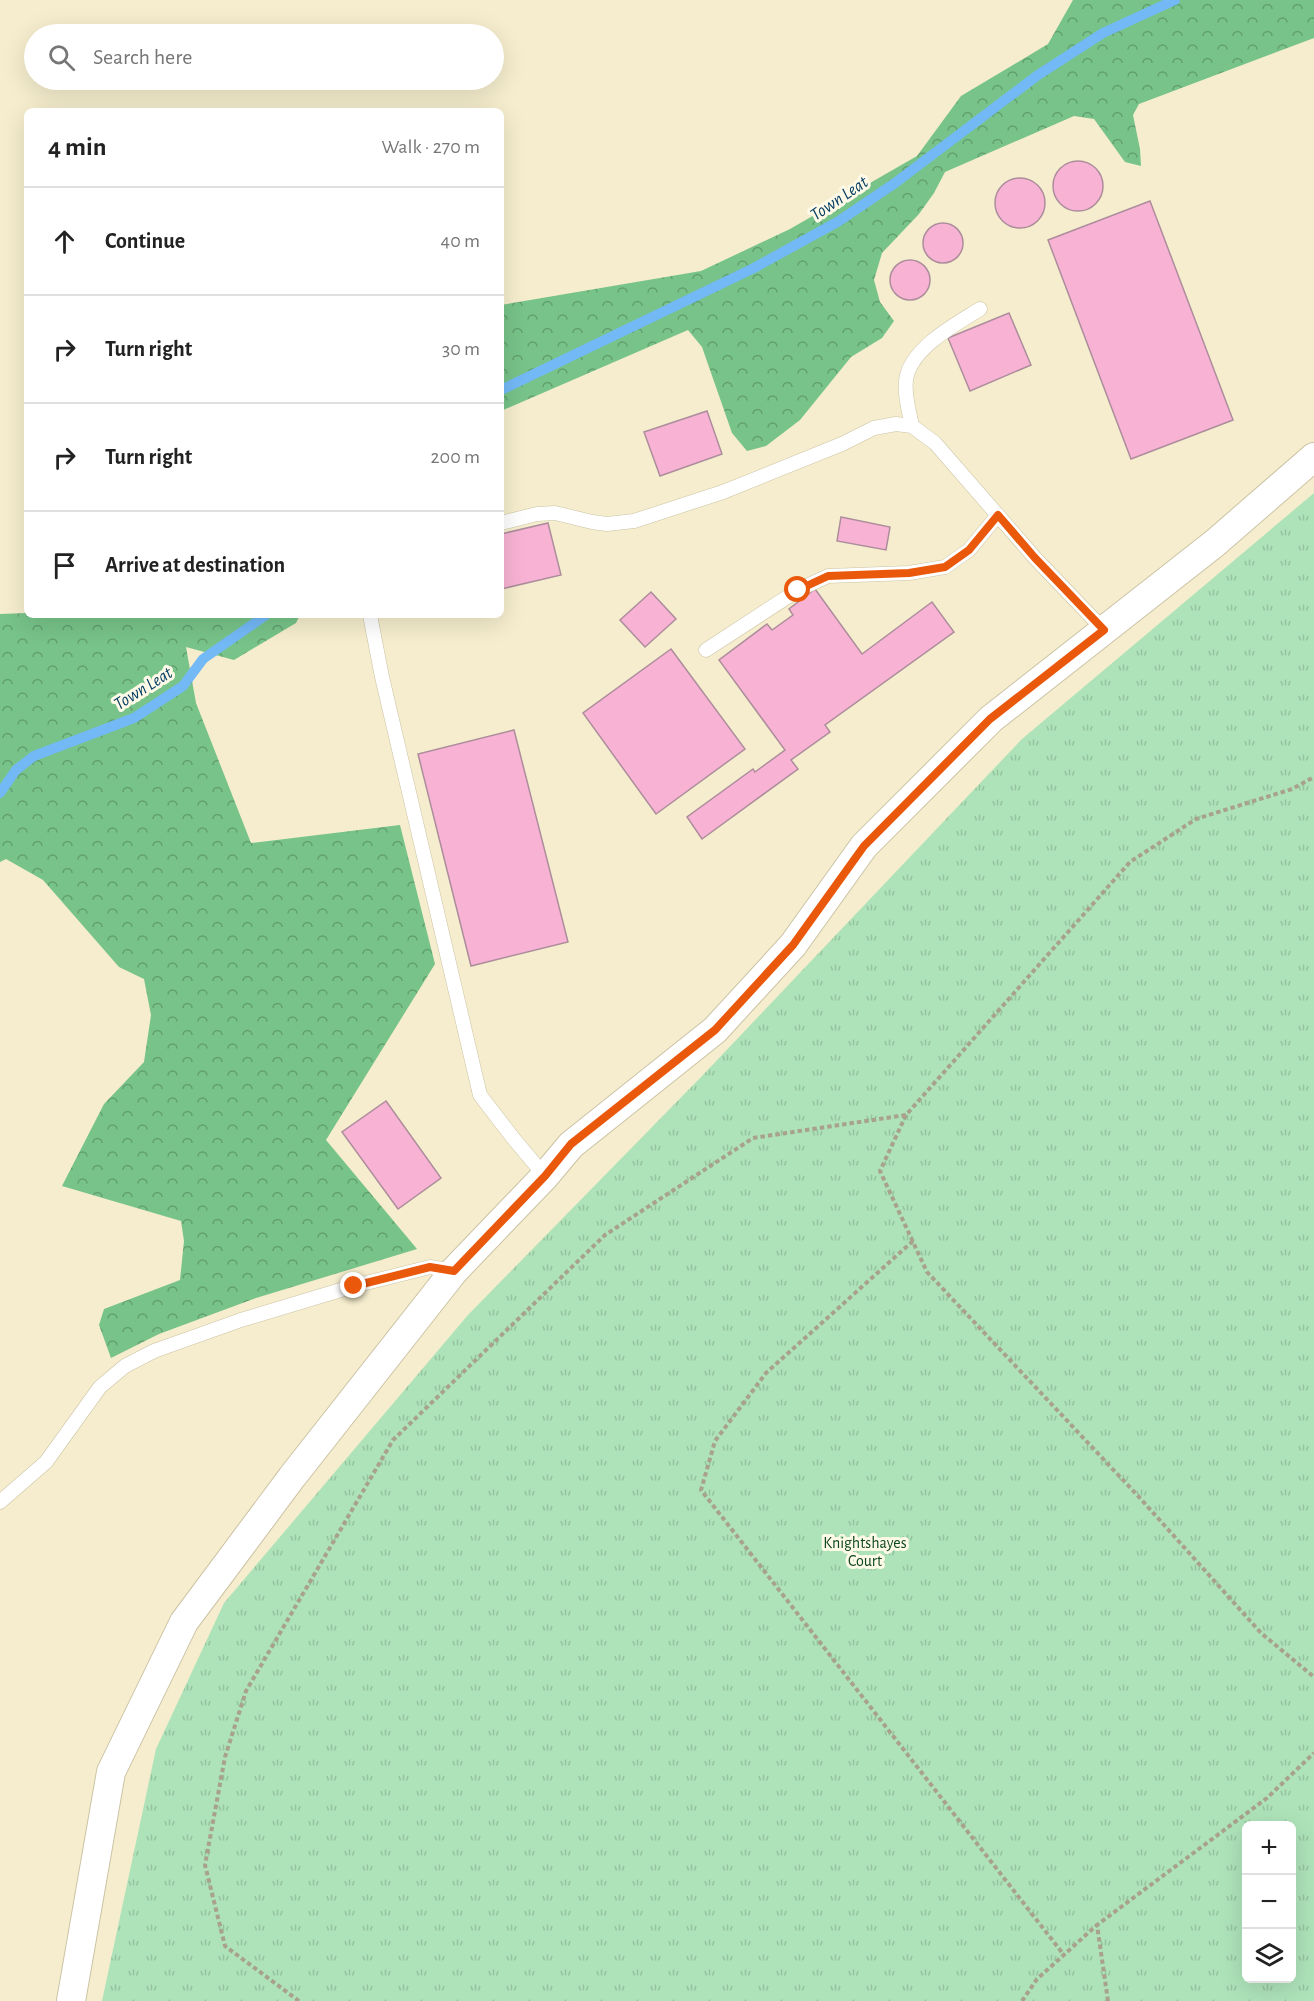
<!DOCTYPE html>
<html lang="en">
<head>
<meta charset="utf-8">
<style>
  :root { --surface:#fff; --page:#f6f6f6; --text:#222; --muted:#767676; --line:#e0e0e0 }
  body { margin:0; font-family:"Alegreya Sans",sans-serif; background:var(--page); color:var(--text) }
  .controls { position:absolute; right:18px; bottom:18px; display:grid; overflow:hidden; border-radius:9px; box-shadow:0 6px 24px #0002 }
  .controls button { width:54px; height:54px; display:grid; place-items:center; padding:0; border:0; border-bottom:2px solid var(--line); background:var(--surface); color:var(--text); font:30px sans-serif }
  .stop { position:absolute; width:18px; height:18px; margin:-14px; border:4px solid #ea580c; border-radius:50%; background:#fff }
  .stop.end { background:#ea580c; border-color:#fff; box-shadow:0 2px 6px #0008 }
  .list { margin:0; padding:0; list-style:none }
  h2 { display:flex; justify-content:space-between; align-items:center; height:78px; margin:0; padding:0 24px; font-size:26px }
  h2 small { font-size:20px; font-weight:400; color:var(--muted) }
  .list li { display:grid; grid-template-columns:39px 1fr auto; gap:18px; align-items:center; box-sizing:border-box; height:108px; padding:0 24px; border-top:2px solid var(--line) }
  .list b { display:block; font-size:22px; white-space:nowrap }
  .list em { font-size:20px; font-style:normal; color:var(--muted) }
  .icon { flex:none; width:33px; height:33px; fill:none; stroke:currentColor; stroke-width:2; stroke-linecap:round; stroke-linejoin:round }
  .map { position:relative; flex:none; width:1314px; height:2001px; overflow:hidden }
  .search { position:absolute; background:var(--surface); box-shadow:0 6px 24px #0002; left:24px; top:24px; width:480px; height:66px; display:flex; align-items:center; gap:15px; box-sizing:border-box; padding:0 21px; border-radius:33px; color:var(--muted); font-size:22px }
  .panel { position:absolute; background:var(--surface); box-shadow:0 6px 24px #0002; left:24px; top:108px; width:480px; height:510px; border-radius:9px }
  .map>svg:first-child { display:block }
</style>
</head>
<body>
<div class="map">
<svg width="1314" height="2001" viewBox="0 0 1314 2001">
  <defs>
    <pattern id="forest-crowns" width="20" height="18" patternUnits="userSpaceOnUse" patternTransform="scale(1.5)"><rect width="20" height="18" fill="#77c389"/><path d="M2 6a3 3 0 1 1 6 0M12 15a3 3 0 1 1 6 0" fill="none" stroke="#629f6f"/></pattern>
    <pattern id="park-tufts" width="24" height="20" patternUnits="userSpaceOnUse" patternTransform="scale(1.5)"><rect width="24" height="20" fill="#aee3b9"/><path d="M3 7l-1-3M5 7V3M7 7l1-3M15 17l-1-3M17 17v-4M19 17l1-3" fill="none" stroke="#96c39f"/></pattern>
  </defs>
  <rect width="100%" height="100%" fill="#f5edcd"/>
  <g fill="url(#forest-crowns)">
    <path d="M1073,0H1314V38L1139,104L1133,115L1140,149L1141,166L1125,162L1094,119L1074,116L945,172L934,193L919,214L882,253L874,280L880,302L894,321L882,338L851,357L800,420L766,446L747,451L732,433L702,347L688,330L501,411V305L701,271L790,229L917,156L961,96L1048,44Z"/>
    <path d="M27,613V615H300L296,623L234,660L186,647L196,703L251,843L400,825L435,964L326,1140L417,1249L256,1298L159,1334L111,1358L99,1325L104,1309L180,1280L184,1241L181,1221L62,1186L104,1104L144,1062L151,1015L144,979L119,967L43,880L6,859L0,862V614Z"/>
  </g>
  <path fill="url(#park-tufts)" fill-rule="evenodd" d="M1314,493V2001H102L156,1749L224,1603L468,1315L701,1077L1022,739ZM1246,1826H1292V1978H1246Z"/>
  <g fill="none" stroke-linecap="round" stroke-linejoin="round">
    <g stroke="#73b9f6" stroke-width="10">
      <path d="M501,390L754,268L839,221L895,183L1038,75L1103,33L1175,0"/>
      <path d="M0,793L16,770L34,756L134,718L183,686L203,659L266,615"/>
    </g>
  </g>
  <g fill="#f8b3d4" stroke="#ad8d9c" stroke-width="1.5">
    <circle cx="1078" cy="186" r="25"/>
    <circle cx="1020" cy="203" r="25"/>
    <path d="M1150,201L1233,420L1131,459L1048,240Z"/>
    <circle cx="943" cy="243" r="20"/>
    <circle cx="910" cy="280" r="20"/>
    <path d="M1009,313L1031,365L970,391L948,338Z"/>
    <path d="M707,411L722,454L660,476L644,432Z"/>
    <path d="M841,517L890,527L886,550L837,541Z"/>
    <path d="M548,523L561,575L501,589V534Z"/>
    <path d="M815,589L862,654L932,602L954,632L825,725L830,732L791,760L798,769L702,839L687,817L753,769L755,772L785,750L719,660L767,624L772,630L793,615L789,609Z"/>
    <path d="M651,592L676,619L645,647L620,620Z"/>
    <path d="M671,649L745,749L656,814L583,713Z"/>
    <path d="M514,730L568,942L471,966L418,754Z"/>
    <path d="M386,1101L441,1178L398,1209L342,1132Z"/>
  </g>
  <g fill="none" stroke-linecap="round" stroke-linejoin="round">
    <g stroke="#cbc3a5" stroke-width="15">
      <g id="service">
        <path d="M912,426C909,411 903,390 907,375C915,346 956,324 980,309"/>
        <path d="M501,523L537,514L555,513L592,522L607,524L634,521L723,492L842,444L874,428L896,424L912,426L935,443L1035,558L1104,630"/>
        <path d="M370,615L382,677L480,1095L513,1138L545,1176"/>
        <path d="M706,650L798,590L828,576L909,573L945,567L969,550L998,515"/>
        <path d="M0,1502L46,1462L100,1387L125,1366L154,1351L241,1320L354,1286L430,1267L454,1271"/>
      </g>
    </g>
    <g stroke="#cbc3a5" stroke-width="30">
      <path id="minor" d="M71,2001L111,1772L184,1622L292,1477L454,1271L545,1176L571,1145L715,1030L793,945L864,846L991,719L1215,543L1314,457"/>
    </g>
    <g stroke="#a8a28a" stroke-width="4" stroke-dasharray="4.5 3" stroke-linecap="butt">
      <path d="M906,1115L880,1171L927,1272L1139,1497L1261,1633L1314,1677"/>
      <path d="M913,1241L766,1373L715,1441L701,1490L1064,1955"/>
      <path d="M299,2001L225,1946L205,1865L225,1757L246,1691L393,1440L605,1235L753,1138L906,1115L1130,862L1196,819L1292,789L1314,777"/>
      <path d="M1022,2001L1037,1979L1097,1925"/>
      <path d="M1108,2001L1097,1925L1267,1798L1314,1753"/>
    </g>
    <use href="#service" stroke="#fff" stroke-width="14"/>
    <use href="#minor" stroke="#fff" stroke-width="28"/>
  </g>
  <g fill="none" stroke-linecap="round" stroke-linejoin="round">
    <path stroke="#ea580c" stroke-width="8" d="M354,1286L430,1267L454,1271L545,1176L571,1144L715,1030L793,945L864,846L990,719L1104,630L1035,558L998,515L969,550L945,567L909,573L828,576L798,590"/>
  </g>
  <g text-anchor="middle" stroke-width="6" stroke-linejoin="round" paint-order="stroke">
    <g font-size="16" fill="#0c4621" stroke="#fffae7">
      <text x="865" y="1548">Knightshayes<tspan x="865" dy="18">Court</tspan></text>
    </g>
    <g font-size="18" font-style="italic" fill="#063e64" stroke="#fffae7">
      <text transform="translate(839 198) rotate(-34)" y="6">Town Leat</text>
      <text transform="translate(143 688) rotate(-32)" y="6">Town Leat</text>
    </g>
  </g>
</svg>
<div class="controls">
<button>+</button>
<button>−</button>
<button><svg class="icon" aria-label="layers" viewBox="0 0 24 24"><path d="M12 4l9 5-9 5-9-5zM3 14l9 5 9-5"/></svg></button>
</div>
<div class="stop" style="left:798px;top:590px"></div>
<div class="stop end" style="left:354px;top:1286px"></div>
<div class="search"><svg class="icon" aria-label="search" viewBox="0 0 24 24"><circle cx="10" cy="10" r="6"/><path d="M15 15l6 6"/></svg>Search here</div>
<section class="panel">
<h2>4 min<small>Walk · 270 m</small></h2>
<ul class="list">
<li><svg class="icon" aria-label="ahead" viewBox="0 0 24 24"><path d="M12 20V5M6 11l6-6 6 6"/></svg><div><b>Continue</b></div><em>40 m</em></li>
<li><svg class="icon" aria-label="right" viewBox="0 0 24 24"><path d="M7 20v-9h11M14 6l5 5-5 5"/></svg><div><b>Turn right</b></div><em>30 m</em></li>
<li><svg class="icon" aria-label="right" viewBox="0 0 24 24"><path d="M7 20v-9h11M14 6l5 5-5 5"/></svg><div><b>Turn right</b></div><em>200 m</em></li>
<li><svg class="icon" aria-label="arrive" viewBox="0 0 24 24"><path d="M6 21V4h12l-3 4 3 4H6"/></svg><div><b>Arrive at destination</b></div></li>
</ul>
</section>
</div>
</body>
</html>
